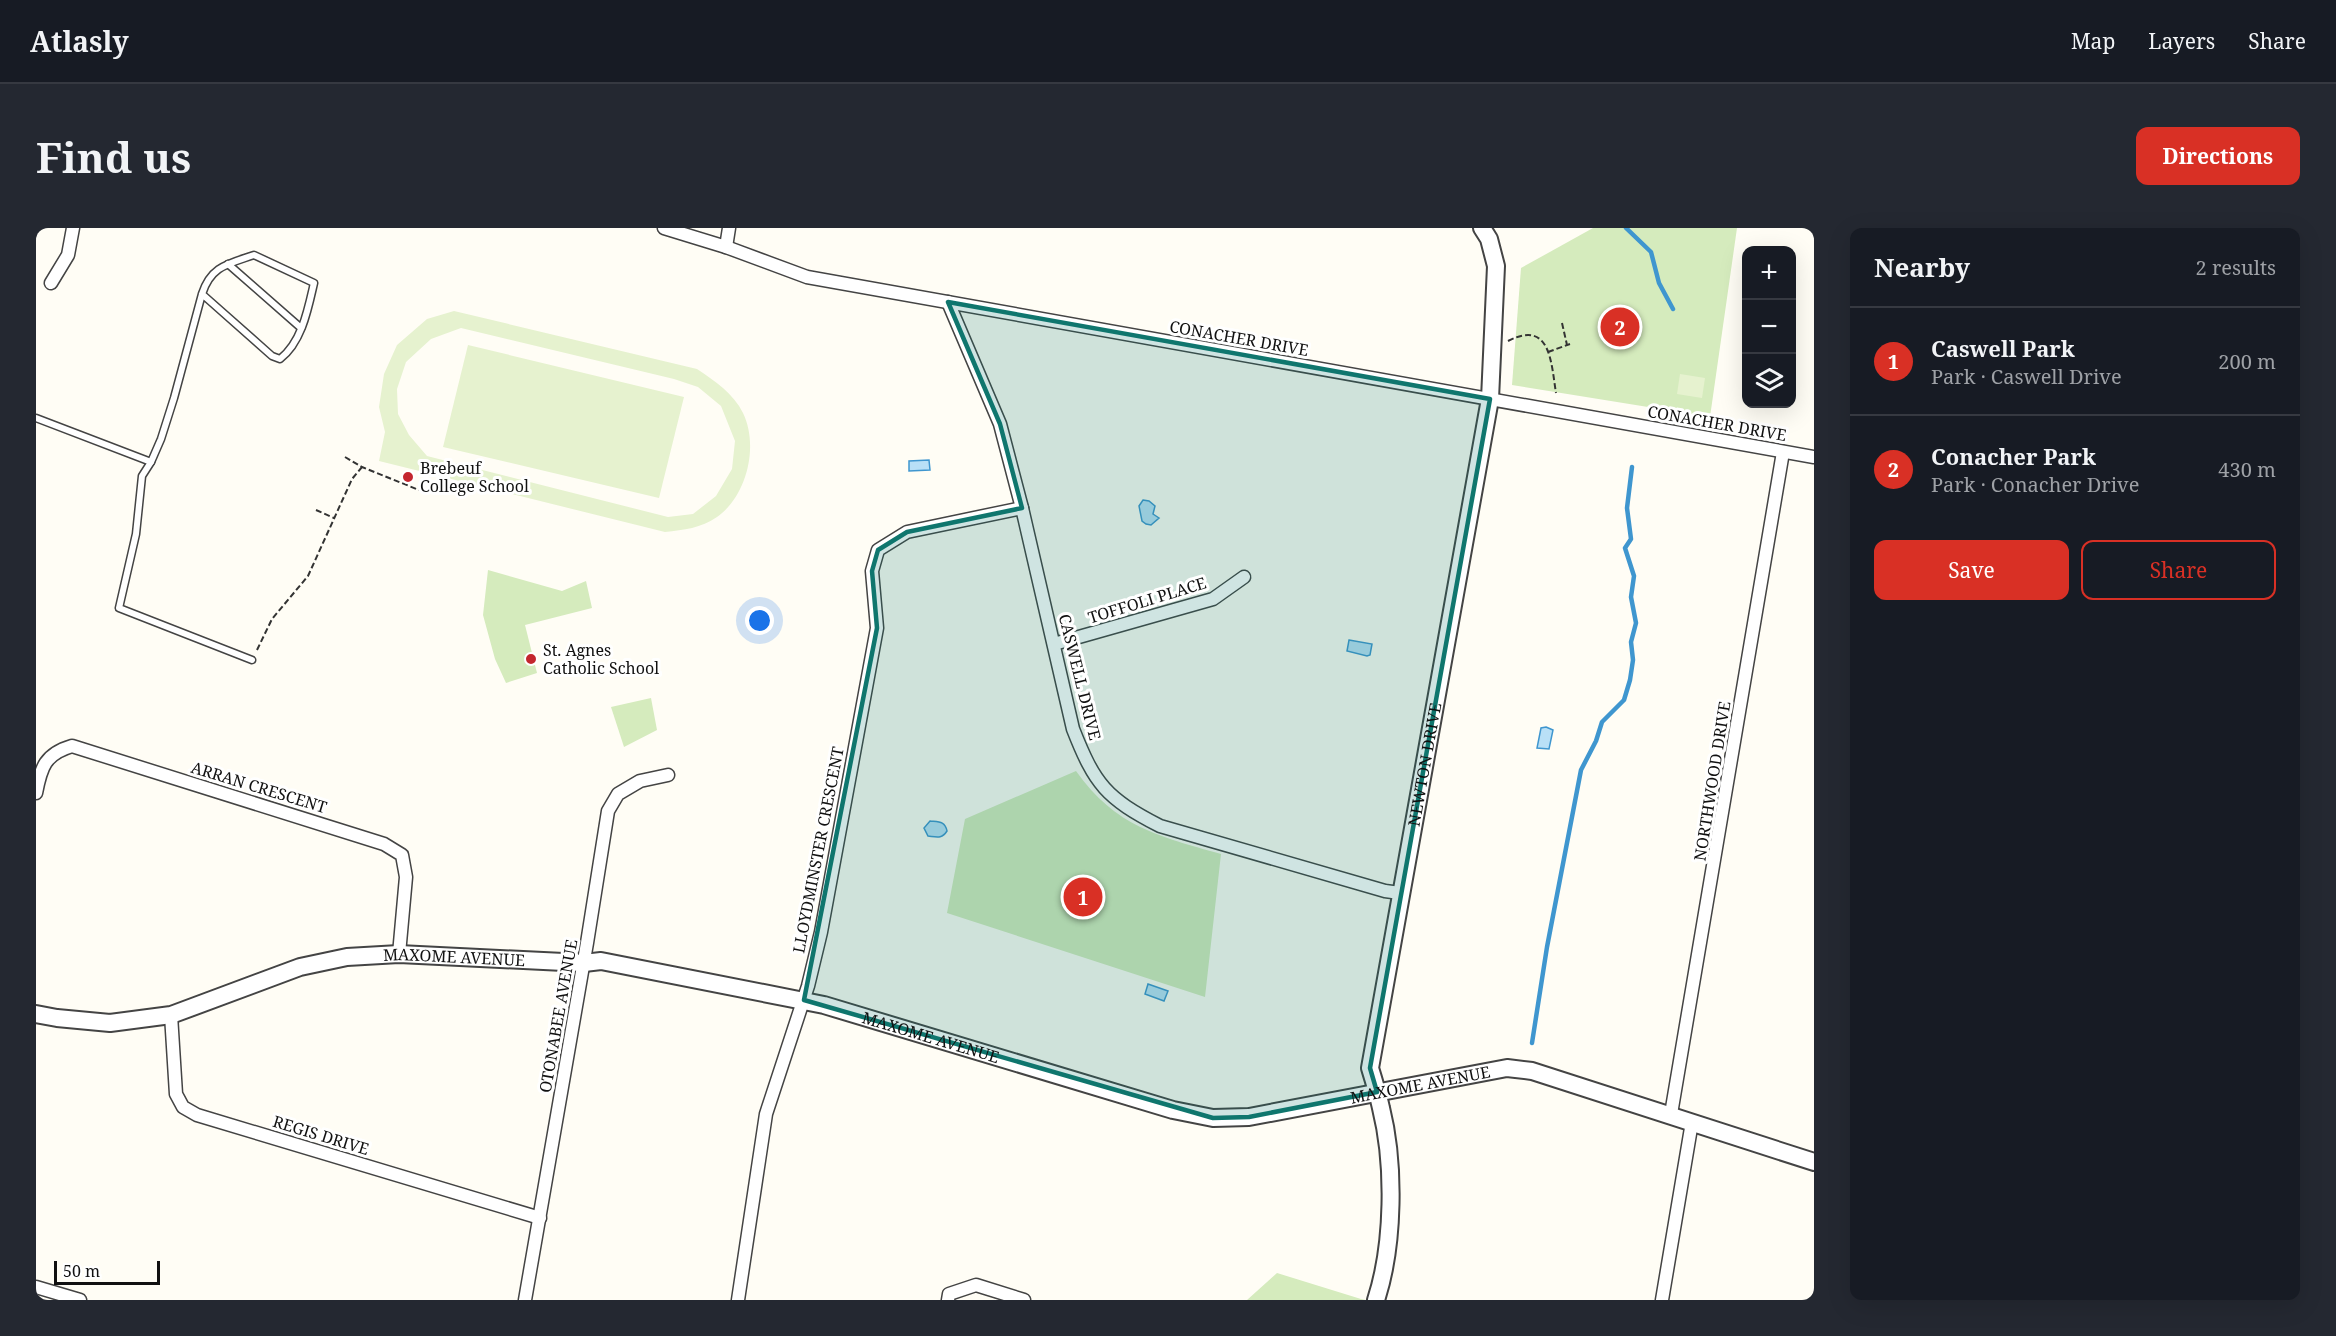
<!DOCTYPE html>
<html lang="en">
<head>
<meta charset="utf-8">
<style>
  :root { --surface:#171b24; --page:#242831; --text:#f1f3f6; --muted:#9ea1a6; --line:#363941; --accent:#d93025 }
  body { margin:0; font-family:"Noto Serif",serif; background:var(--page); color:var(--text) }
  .controls { position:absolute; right:18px; top:18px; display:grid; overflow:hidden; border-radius:12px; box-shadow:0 6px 24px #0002 }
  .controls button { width:54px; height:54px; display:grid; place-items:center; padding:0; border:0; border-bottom:2px solid var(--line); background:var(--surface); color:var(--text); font:30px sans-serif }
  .scale { position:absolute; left:18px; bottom:15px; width:106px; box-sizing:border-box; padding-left:6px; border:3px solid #111; border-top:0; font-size:16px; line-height:21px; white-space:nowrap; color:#111; -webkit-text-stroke:4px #fff; paint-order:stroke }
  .you { position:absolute; left:724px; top:393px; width:21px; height:21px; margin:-15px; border:4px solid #fff; border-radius:50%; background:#1a73e8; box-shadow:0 0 0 9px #1a73e833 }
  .badge { display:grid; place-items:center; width:39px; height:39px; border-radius:50%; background:var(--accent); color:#fff; font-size:20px; font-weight:700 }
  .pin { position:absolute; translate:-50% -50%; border:3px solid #fff; box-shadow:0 2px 6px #0006 }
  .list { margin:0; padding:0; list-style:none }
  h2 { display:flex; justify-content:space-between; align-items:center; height:78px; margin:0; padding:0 24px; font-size:26px }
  h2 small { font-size:20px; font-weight:400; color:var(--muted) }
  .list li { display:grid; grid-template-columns:39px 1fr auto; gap:18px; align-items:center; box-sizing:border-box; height:108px; padding:0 24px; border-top:2px solid var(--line) }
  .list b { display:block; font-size:22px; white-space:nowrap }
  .list p { margin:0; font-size:20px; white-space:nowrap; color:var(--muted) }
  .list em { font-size:20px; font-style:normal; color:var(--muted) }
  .actions { display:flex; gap:12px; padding:18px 24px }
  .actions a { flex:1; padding:14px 0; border:2px solid var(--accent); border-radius:12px; text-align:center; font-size:21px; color:var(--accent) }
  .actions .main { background:var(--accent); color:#fff }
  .icon { flex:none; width:33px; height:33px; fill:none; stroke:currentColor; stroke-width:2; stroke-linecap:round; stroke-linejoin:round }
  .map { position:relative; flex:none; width:1778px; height:1072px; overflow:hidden; border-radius:12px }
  header { display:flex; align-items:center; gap:36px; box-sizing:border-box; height:84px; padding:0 30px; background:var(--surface); border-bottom:2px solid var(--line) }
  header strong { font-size:28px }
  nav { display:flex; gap:33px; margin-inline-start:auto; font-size:21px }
  .intro { display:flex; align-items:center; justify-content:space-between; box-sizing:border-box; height:144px; padding:0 36px }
  h1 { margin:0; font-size:42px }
  .button { padding:15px 27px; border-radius:12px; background:var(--accent); color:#fff; font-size:21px; font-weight:700 }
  main { display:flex; gap:36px; padding:0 36px }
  aside { flex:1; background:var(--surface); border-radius:12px; box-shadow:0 6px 24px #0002 }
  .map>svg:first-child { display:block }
</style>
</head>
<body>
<header>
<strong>Atlasly</strong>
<nav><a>Map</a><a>Layers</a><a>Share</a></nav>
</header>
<div class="intro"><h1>Find us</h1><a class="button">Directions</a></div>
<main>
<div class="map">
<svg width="1778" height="1072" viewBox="0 0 1778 1072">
  <rect width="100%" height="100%" fill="#fffdf5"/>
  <g fill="#d5ebbd">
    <path d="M1557,0H1701L1674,189L1476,157L1485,40Z"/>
    <path d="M452,342L526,363L550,353L556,380L489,397L501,445L470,455L459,431L447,387Z"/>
    <path d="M615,470L621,502L588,519L575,479Z"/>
    <path d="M1040,543C1080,599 1122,608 1185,626L1169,769L911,685L929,591Z"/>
    <path d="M1241,1045L1325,1071L1330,1072H1211Z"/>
  </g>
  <g fill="#e6f2cf" fill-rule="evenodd">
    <path d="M418,83L661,141C679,153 697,165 707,185C723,218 711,268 681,289C665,300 648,302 629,304L343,233L349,204L343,179L348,146L361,117L391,91ZM425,100L638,151L662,159L685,178L699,213L696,241L680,268L657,286L632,289L391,228L373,207L362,186L361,161L370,134L395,111Z"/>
    <path d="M432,117L648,169L623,270L407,219Z"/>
    <path d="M1644,146L1669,150L1666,170L1641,166Z"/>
  </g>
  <g fill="#b9e0f7" stroke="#3f96cf" stroke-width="1.5">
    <path d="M893,232L894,242L873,243V233Z"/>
    <path d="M1107,272L1113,273L1119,278L1117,286L1123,290L1115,297L1110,296L1106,293L1103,278Z"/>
    <path d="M1313,412L1336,416L1334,427L1331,428L1311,423Z"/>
    <path d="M1510,499L1517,502L1513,521L1501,520L1505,500Z"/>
    <path d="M894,593C903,594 909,593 911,603C906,611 901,609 892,608L888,600Z"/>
    <path d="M1112,756L1132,763L1128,773L1109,766Z"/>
  </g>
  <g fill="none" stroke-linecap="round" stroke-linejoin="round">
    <g stroke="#3f96cf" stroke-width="4.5">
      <path d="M1590,0L1615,24L1623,55L1637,81"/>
      <path d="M1496,815L1511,719L1545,542L1560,513L1566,494L1588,472L1594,452L1597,432L1595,414L1600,395L1595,369L1598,348L1589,320L1595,311L1591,280L1596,239"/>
    </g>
    <g stroke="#444" stroke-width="9">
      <g id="service">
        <path d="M192,36L265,100"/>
        <path d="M166,66L236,128L244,131C266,114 272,81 278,55L218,27C192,36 175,38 166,66L138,170L125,211L115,234L106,248L100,306L83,380L216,432"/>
        <path d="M0,190L115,234"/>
      </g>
    </g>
    <g stroke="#444" stroke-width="15">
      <g id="minor">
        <path d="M628,0L690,19L771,49L1778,229"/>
        <path d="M690,19L693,0"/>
        <path d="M15,55L32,27L37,0"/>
        <path d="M912,74L964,196L986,280L1037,501C1059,557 1070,570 1124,598L1349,663L1364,665"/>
        <path d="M1018,416L1177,371L1208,349"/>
        <path d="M0,565C5,539 9,526 36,518L348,616L366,627L370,649L363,726"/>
        <path d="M135,787L140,866L147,879L161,887L504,990"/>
        <path d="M1635,886L1747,224"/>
        <path d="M0,1059L44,1072"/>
        <path d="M489,1072L551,715L572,583L582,566L604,553L632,547"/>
        <path d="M702,1072L730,886L772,758L785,704L841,400L836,343L842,322L871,304L986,280"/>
        <path d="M912,1072L913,1066L940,1057L988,1072"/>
        <path d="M1626,1072L1656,894"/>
      </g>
    </g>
    <g stroke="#444" stroke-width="20">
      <g id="tertiary">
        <path id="s1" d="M0,786L21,790L74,795L135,787L264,739L311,729L363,726L548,735L565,733L788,777L1137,882L1177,890L1213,889L1471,840L1496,843L1778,934"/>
        <path id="s2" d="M1340,1072C1358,1017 1359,936 1345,880C1342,866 1338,853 1334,840L1454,171L1460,38L1453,11L1446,0"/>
      </g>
    </g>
    <g stroke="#333" stroke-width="2" stroke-dasharray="6 3" stroke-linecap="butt">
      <path d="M1526,95L1531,117"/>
      <path d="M1472,113C1515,91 1515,135 1520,165"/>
      <path d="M1512,124L1534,116"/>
      <path d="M309,229L326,239L383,262"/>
      <path d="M280,282L298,290"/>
      <path d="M221,422L236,391L272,348L316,251L326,239"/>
    </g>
    <use href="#service" stroke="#fff" stroke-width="6"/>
    <use href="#minor" stroke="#fff" stroke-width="12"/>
    <use href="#tertiary" stroke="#fff" stroke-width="16"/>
  </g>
  <path fill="#0f766e" fill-opacity="0.2" stroke="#0f766e" stroke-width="4.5" stroke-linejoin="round" d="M912,74L1454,171L1334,840L1341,864L1213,889L1177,890L768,772L841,400L836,343L842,322L871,304L986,280L964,196Z"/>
  <g fill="#c4262e" stroke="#fff" stroke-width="2">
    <circle cx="372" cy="249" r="6"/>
    <circle cx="495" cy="431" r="6"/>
  </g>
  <g text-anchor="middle" stroke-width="6" stroke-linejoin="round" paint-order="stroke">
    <g font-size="16" fill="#111" stroke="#fff">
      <text transform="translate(1203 110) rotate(10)" y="6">CONACHER DRIVE</text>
      <text transform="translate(1681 195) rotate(10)" y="6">CONACHER DRIVE</text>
      <text transform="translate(1111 372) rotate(-17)" y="6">TOFFOLI PLACE</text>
      <text transform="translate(1044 449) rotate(76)" y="6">CASWELL DRIVE</text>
      <text dy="6" stroke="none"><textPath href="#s2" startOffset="544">NEWTON DRIVE</textPath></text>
      <text transform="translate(1676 553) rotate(-81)" y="6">NORTHWOOD DRIVE</text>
      <text transform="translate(223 559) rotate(17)" y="6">ARRAN CRESCENT</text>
      <text transform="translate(782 622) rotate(-79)" y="6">LLOYDMINSTER CRESCENT</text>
      <text dy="6" stroke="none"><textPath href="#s1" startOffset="429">MAXOME AVENUE</textPath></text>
      <text transform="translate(522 788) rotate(-80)" y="6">OTONABEE AVENUE</text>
      <text dy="6" stroke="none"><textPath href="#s1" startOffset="915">MAXOME AVENUE</textPath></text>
      <text dy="6" stroke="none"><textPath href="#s1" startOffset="1419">MAXOME AVENUE</textPath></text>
      <text transform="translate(285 907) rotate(17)" y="6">REGIS DRIVE</text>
    </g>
    <g font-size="16" fill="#111" stroke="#fff" text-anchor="start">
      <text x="384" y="246">Brebeuf<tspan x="384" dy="18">College School</tspan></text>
      <text x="507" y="428">St. Agnes<tspan x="507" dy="18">Catholic School</tspan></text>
    </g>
  </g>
</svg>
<div class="controls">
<button>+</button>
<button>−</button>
<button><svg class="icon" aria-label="layers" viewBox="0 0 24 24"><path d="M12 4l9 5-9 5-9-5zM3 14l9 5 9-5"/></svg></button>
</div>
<div class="scale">50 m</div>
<div class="you"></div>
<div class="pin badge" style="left:1047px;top:669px">1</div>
<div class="pin badge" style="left:1584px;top:99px">2</div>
</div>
<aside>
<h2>Nearby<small>2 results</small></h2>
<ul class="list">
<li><span class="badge">1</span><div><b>Caswell Park</b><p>Park · Caswell Drive</p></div><em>200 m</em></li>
<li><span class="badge">2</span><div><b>Conacher Park</b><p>Park · Conacher Drive</p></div><em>430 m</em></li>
</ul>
<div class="actions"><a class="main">Save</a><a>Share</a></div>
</aside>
</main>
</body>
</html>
